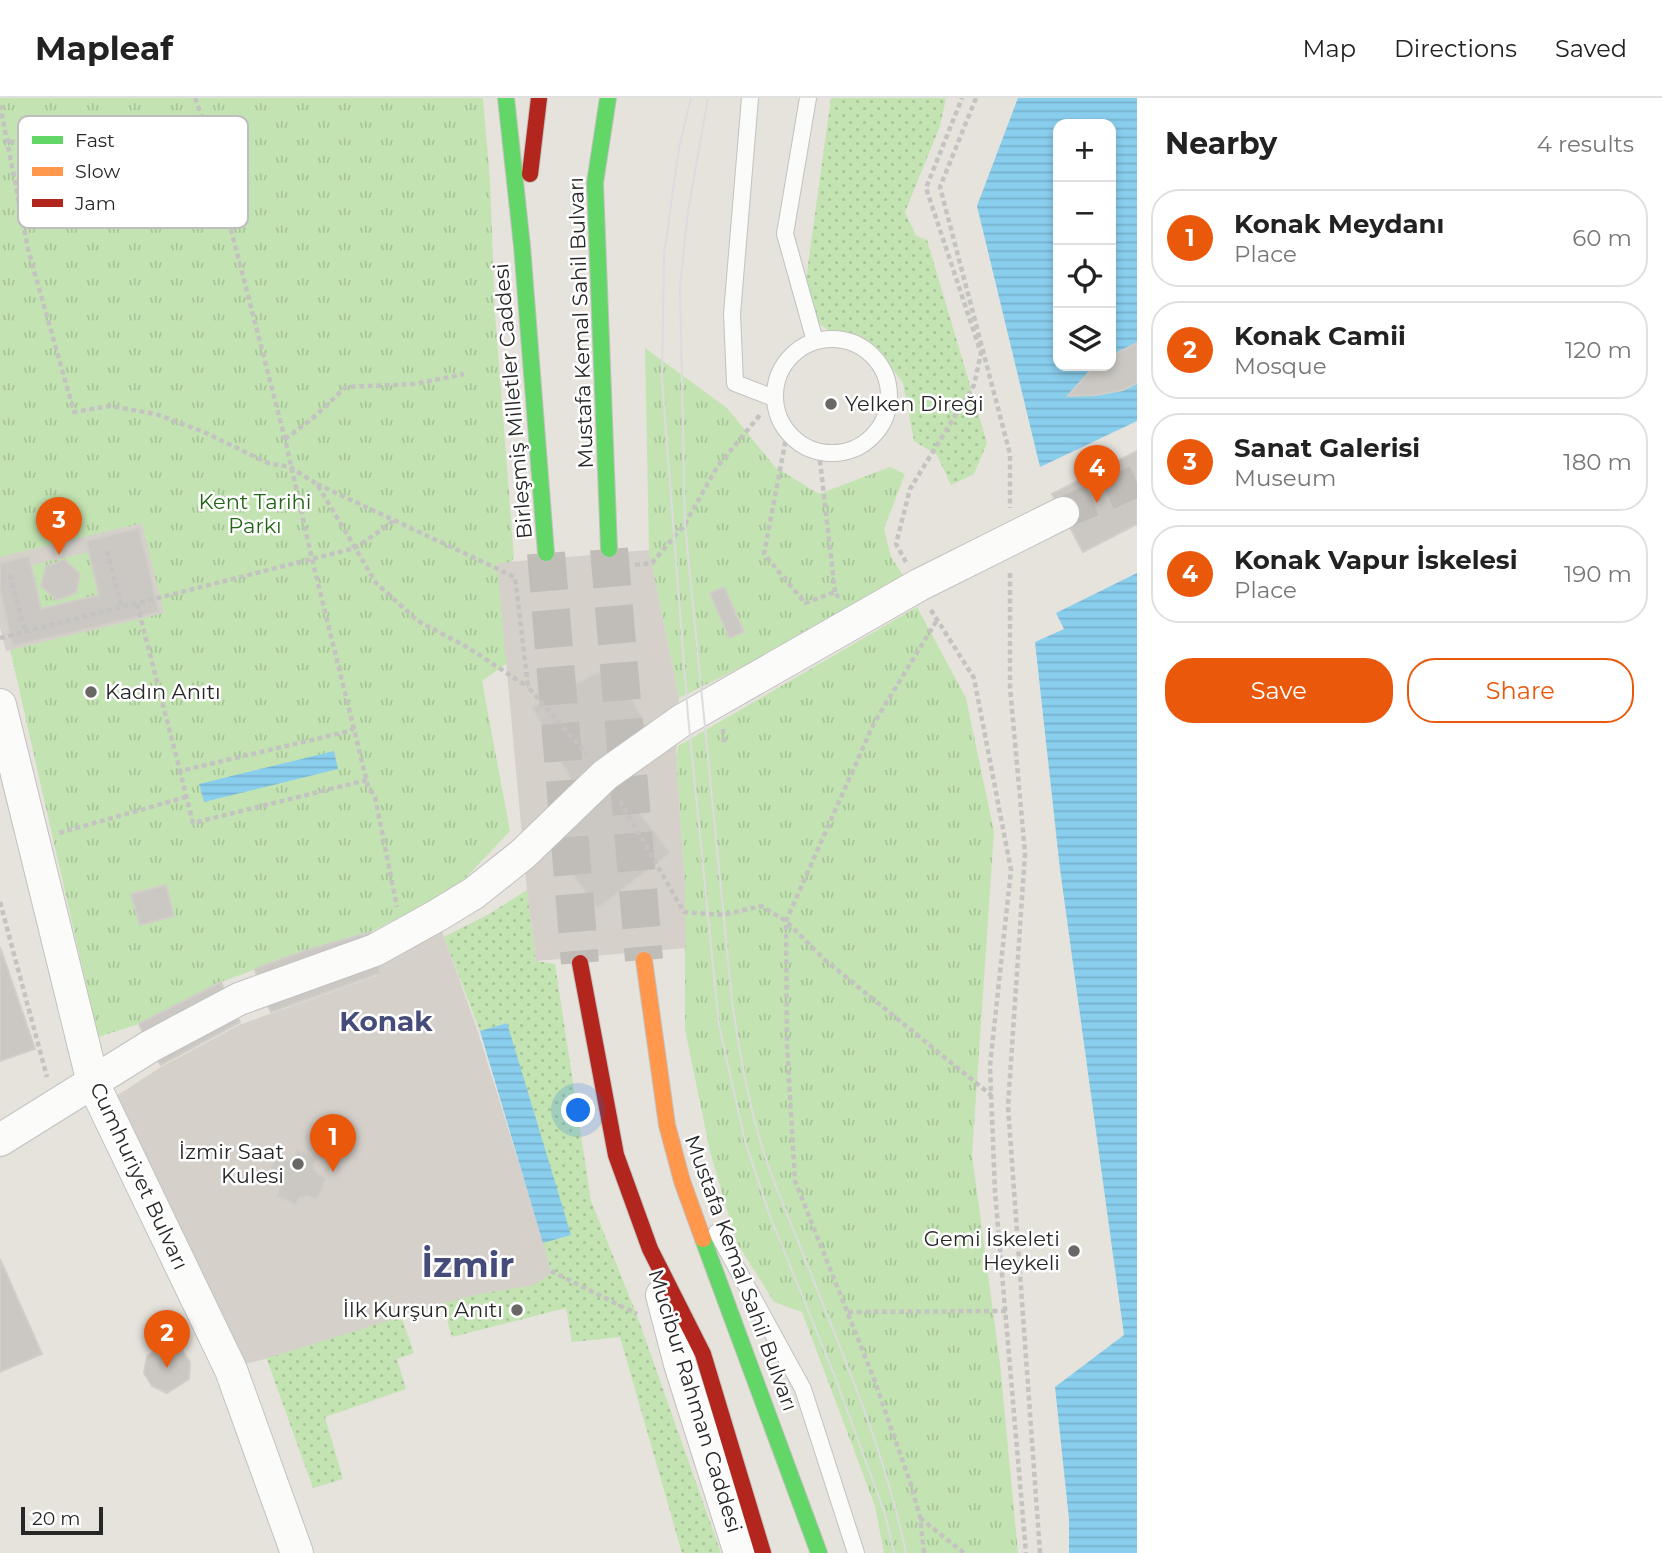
<!DOCTYPE html>
<html lang="en">
<head>
<meta charset="utf-8">
<style>
  :root { --surface:#fff; --page:#f6f6f6; --text:#222; --muted:#767676; --line:#e0e0e0; --accent:#ea580c }
  body { margin:0; font-family:Montserrat,sans-serif; background:var(--page); color:var(--text) }
  .controls { position:absolute; right:21px; top:21px; display:grid; overflow:hidden; border-radius:14px; box-shadow:0 4px 10px #0003 }
  .controls button { width:63px; height:63px; display:grid; place-items:center; padding:0; border:0; border-bottom:2px solid var(--line); background:var(--surface); color:var(--text); font:35px sans-serif }
  .scale { position:absolute; left:21px; bottom:18px; width:82px; box-sizing:border-box; padding-left:7px; border:4px solid #272727; border-top:0; font-size:19px; line-height:24px; white-space:nowrap; color:#272727; -webkit-text-stroke:5px #fff; paint-order:stroke }
  .you { position:absolute; left:579px; top:1013px; width:24px; height:24px; margin:-18px; border:5px solid #fff; border-radius:50%; background:#1a73e8; box-shadow:0 0 0 10px #1a73e833 }
  .badge { display:grid; place-items:center; width:46px; height:46px; border-radius:50%; background:var(--accent); color:#fff; font-size:23px; font-weight:700 }
  .pin { position:absolute; translate:-50% -58px; filter:drop-shadow(0 2px 4px #0008) }
  .pin::after { content:''; position:absolute; top:37px; width:24px; height:21px; background:inherit; clip-path:polygon(0 0,100% 0,50% 100%) }
  .list { margin:0; padding:0; list-style:none }
  h2 { display:flex; justify-content:space-between; align-items:center; height:91px; margin:0; padding:0 28px; font-size:30px }
  h2 small { font-size:23px; font-weight:400; color:var(--muted) }
  .list li { display:grid; grid-template-columns:46px 1fr auto; gap:21px; align-items:center; box-sizing:border-box; height:98px; margin:0 14px 14px; padding:0 14px; border:2px solid var(--line); border-radius:28px }
  .list b { display:block; font-size:26px; white-space:nowrap }
  .list p { margin:0; font-size:23px; white-space:nowrap; color:var(--muted) }
  .list em { font-size:23px; font-style:normal; color:var(--muted) }
  .actions { display:flex; gap:14px; padding:21px 28px }
  .actions a { flex:1; padding:16px 0; border:2px solid var(--accent); border-radius:28px; text-align:center; font-size:24px; color:var(--accent) }
  .actions .main { background:var(--accent); color:#fff }
  .icon { flex:none; width:38px; height:38px; fill:none; stroke:currentColor; stroke-width:2; stroke-linecap:round; stroke-linejoin:round }
  .map { position:relative; flex:none; width:1137px; height:1455px; overflow:hidden }
  header { display:flex; align-items:center; gap:42px; box-sizing:border-box; height:98px; padding:0 35px; background:var(--surface); border-bottom:2px solid var(--line) }
  header strong { font-size:33px }
  nav { display:flex; gap:38px; margin-inline-start:auto; font-size:24px }
  main { display:flex }
  aside { flex:1; background:var(--surface) }
  .map>svg:first-child { display:block }
</style>
</head>
<body>
<header>
<strong>Mapleaf</strong>
<nav><a>Map</a><a>Directions</a><a>Saved</a></nav>
</header>
<main>
<div class="map">
<svg width="1137" height="1455" viewBox="0 0 1137 1455">
  <defs>
    <pattern id="grass-dots" width="8" height="8" patternUnits="userSpaceOnUse" patternTransform="scale(1.75)"><rect width="8" height="8" fill="#c3e4b2"/><path d="M2 2h.1M6 6h.1" fill="none" stroke="#a8c499" stroke-width="1.8" stroke-linecap="round"/></pattern>
    <pattern id="park-tufts" width="24" height="20" patternUnits="userSpaceOnUse" patternTransform="scale(1.75)"><rect width="24" height="20" fill="#c3e4b2"/><path d="M3 7l-1-3M5 7V3M7 7l1-3M15 17l-1-3M17 17v-4M19 17l1-3" fill="none" stroke="#a8c499"/></pattern>
    <pattern id="water-rules" width="6" height="5" patternUnits="userSpaceOnUse" patternTransform="scale(1.75)"><rect width="6" height="5" fill="#8aceee"/><path d="M0 2.5h6" fill="none" stroke="#77b1cc"/></pattern>
  </defs>
  <rect width="100%" height="100%" fill="#e6e2dc"/>
  <g fill="url(#grass-dots)">
    <path d="M831,0H946L940,28L905,114L916,138L927,142L987,345L974,376L951,387L937,357L914,343L903,285L879,253L857,242L833,235L819,226L804,196Z"/>
    <path d="M527,792L536,863L555,866L591,1103L636,1215L721,1455H682L620,1239L572,1244L566,1210L452,1239L442,1203L535,1185L551,1173L543,1145L507,925L480,933L444,839L489,816Z"/>
    <path d="M400,1215L414,1255L397,1261L406,1291L325,1319L343,1381L313,1390L266,1259Z"/>
  </g>
  <g fill="url(#park-tufts)">
    <path d="M0,0H483L490,82L495,216L514,459L501,484L509,564L482,583L510,733L456,790L371,834L304,853L221,884L139,926L98,939L0,507Z"/>
    <path d="M645,250L727,310L775,369L819,396L890,369L905,376L884,431L891,459L909,486L679,600L649,452Z"/>
    <path d="M917,509L966,600L994,734L972,1057L1000,1266L1018,1455H884L875,1408L802,1214L774,1204L737,1145L710,1054L685,931V788L676,660L678,648Z"/>
  </g>
  <g fill="#d5d0ca" fill-rule="evenodd">
    <path d="M142,425L164,515L6,553L0,529V459ZM90,454L100,499L42,512L32,467Z"/>
    <path d="M649,452L679,600L676,660L685,788L686,850L536,863L527,792L497,465Z"/>
    <path d="M437,819L478,934L544,1146L551,1175L534,1187L475,1197L441,1206L265,1261L236,1268L110,1002L161,969L239,927L379,877L375,855Z"/>
  </g>
  <g fill="url(#water-rules)" fill-rule="evenodd">
    <path d="M1018,0H1137V323L1040,369L977,108ZM1058,26H1111V268H1058Z"/>
    <path d="M1137,475V1455H1069V1421L1055,1289L1124,1237L1060,771L1035,544L1064,531L1056,515Z"/>
    <path d="M334,653L338,671L204,704L199,686Z"/>
    <path d="M507,925L571,1137L543,1145L480,933Z"/>
  </g>
  <g fill="#cbc8c3" stroke="#d1cec8" stroke-width="2">
    <path d="M1137,245V285L1123,292L1096,297L1068,298L1092,271L1096,268H1111V258Z"/>
    <path d="M1137,353V426L1083,454L1052,396Z"/>
    <path d="M139,430L159,514L13,548L0,493V465L29,458L41,511L99,497L86,443Z"/>
    <path d="M65,462L80,476L76,495L57,502L41,488L46,468Z"/>
    <path d="M724,489L744,534L729,540L710,495Z"/>
    <path d="M613,566L656,646L575,689L532,609Z"/>
    <path d="M616,684L670,755L598,810L544,739Z"/>
    <path d="M166,787L174,818L140,827L131,796Z"/>
    <path d="M371,834L375,852L262,893L255,871L304,853Z"/>
    <path d="M0,849L35,951L0,963Z"/>
    <path d="M375,852L380,875L271,914L262,893Z"/>
    <path d="M221,884L230,906L149,949L139,926Z"/>
    <path d="M230,906L240,924L161,967L149,949Z"/>
    <path d="M297,1051L317,1060L313,1068L317,1075L326,1080L317,1102L307,1098L299,1100L296,1107L277,1098L280,1089L278,1083L268,1078L277,1057L287,1062L294,1059Z"/>
    <path d="M0,1161L42,1256L0,1274Z"/>
    <path d="M165,1247L181,1251L190,1264L189,1281L167,1295L152,1288L144,1275L147,1258Z"/>
  </g>
  <g fill="none" stroke-linecap="round" stroke-linejoin="round">
    <path stroke="#c0bdb8" stroke-width="32" stroke-dasharray="32 16" stroke-linecap="butt" d="M1063,415L1137,383"/>
    <g stroke="#c0bdb8" stroke-width="38" stroke-dasharray="38 19" stroke-linecap="butt">
      <path d="M609,451L644,862"/>
      <path d="M546,455L580,865"/>
    </g>
    <g stroke="#c3c1c2" stroke-width="18">
      <g id="lane">
        <path d="M750,0L732,216L735,285L774,300"/>
        <path d="M808,0L785,136L815,243"/>
        <circle cx="832" cy="298" r="57"/>
        <path d="M717,1134L803,1291L856,1455"/>
      </g>
    </g>
    <g stroke="#c3c1c2" stroke-width="34">
      <g id="street">
        <path d="M0,607L93,985L231,1272L297,1455"/>
        <path d="M0,1042L149,949L239,901L375,852L438,817L474,795L523,756L605,677L681,623L919,487L1063,415"/>
        <path d="M662,1197L680,1266L740,1455"/>
      </g>
    </g>
    <g stroke="#c3c1bf" stroke-width="18">
      <g id="fast">
        <path d="M506,0L522,148L546,455"/>
        <path d="M608,0L595,85L609,451"/>
        <path d="M703,1141L819,1455"/>
      </g>
    </g>
    <g stroke="#c3c1bf" stroke-width="18">
      <path id="slow" d="M644,862L667,1027L682,1083L703,1141"/>
    </g>
    <g stroke="#c3c1bf" stroke-width="18">
      <g id="jam">
        <path d="M530,76L539,0"/>
        <path d="M580,865L616,1057L650,1151L703,1256L763,1455"/>
      </g>
    </g>
    <g stroke="#c4c3c2" stroke-width="4.5" stroke-dasharray="5 3.5" stroke-linecap="butt">
      <path d="M195,0L202,19L285,341L312,461L368,688L375,699L397,809"/>
      <path d="M976,0L940,89L1010,356V410"/>
      <path d="M0,7L28,151L74,314L110,308L156,316L204,334L268,365L290,369L317,386L376,485L418,523L467,549L528,589"/>
      <path d="M9,44L39,42L76,51L113,83L140,93L170,75L201,20"/>
      <path d="M787,335L764,456L805,505L835,494L840,502"/>
      <path d="M285,341L313,320L346,289L415,286L464,276"/>
      <path d="M819,354L835,494"/>
      <path d="M317,386L515,479L528,589L587,656"/>
      <path d="M107,453L122,510"/>
      <path d="M906,464L896,446L910,391L974,287L981,255L926,90L962,0"/>
      <path d="M635,467L652,465L685,426L717,369L760,317"/>
      <path d="M1010,475V589L1025,755L1008,1008L1040,1455"/>
      <path d="M10,477L25,534"/>
      <path d="M137,506L180,673"/>
      <path d="M931,512L974,580L1011,772L990,968L995,1094L1026,1455"/>
      <path d="M0,540L355,450L394,423"/>
      <path d="M354,629L350,633L180,673L193,725L367,682"/>
      <path d="M723,631L724,648"/>
      <path d="M620,703L684,814L723,817L761,808L786,823L825,862L991,997"/>
      <path d="M59,735L186,699"/>
      <path d="M0,804L47,979"/>
      <path d="M551,1173L637,1216"/>
      <path d="M848,1214L1006,1213"/>
      <path d="M920,1420L964,1455"/>
      <path d="M924,1455L920,1419L910,1384L874,1281L795,1083L787,947L786,823L874,625L937,522"/>
    </g>
    <use href="#lane" stroke="#fbfbfa" stroke-width="16"/>
    <use href="#street" stroke="#fbfbfa" stroke-width="32"/>
    <use href="#fast" stroke="#63d668" stroke-width="16"/>
    <use href="#slow" stroke="#ff974d" stroke-width="16"/>
    <use href="#jam" stroke="#b3261e" stroke-width="16"/>
    <g stroke="#dcdbde" stroke-width="2">
      <path d="M691,0L679,50L664,157L662,282L688,618L719,927L745,1043L770,1118L835,1279L885,1416L894,1455"/>
      <path d="M708,0L688,113L680,188L685,426L732,903C738,945 745,987 756,1028C766,1067 783,1106 798,1143C838,1246 884,1347 906,1455"/>
    </g>
  </g>
  <g fill="#6a6866" stroke="#fff" stroke-width="2.5">
    <circle cx="831" cy="306" r="7"/>
    <circle cx="91" cy="594" r="7"/>
    <circle cx="298" cy="1066" r="7"/>
    <circle cx="1074" cy="1153" r="7"/>
    <circle cx="517" cy="1212" r="7"/>
  </g>
  <g text-anchor="middle" stroke-width="5" stroke-linejoin="round" paint-order="stroke">
    <g font-size="21" fill="#272727" stroke="#fff">
      <text transform="translate(581 225) rotate(-92)" y="7">Mustafa Kemal Sahil Bulvarı</text>
      <text transform="translate(513 303) rotate(-95)" y="7">Birleşmiş Milletler Caddesi</text>
      <text transform="translate(139 1078) rotate(65)" y="7">Cumhuriyet Bulvarı</text>
      <text transform="translate(741 1175) rotate(70)" y="7">Mustafa Kemal Sahil Bulvarı</text>
      <text transform="translate(695 1303) rotate(73)" y="7">Mucibur Rahman Caddesi</text>
    </g>
    <g font-size="21" fill="#272727" stroke="#fff" text-anchor="end">
      <text x="845" y="313" text-anchor="start">Yelken Direği</text>
      <text x="105" y="601" text-anchor="start">Kadın Anıtı</text>
      <text x="284" y="1061">İzmir Saat<tspan x="284" dy="24">Kulesi</tspan></text>
      <text x="1060" y="1148">Gemi İskeleti<tspan x="1060" dy="24">Heykeli</tspan></text>
      <text x="503" y="1219">İlk Kurşun Anıtı</text>
    </g>
    <g font-size="21" fill="#216615" stroke="#fff">
      <text x="255" y="411">Kent Tarihi<tspan x="255" dy="24">Parkı</tspan></text>
    </g>
    <g font-size="28" font-weight="bold" fill="#454c79" stroke="#fff">
      <text x="386" y="933">Konak</text>
    </g>
    <g font-size="35" font-weight="bold" fill="#454c79" stroke="#fff">
      <text x="468" y="1179">İzmir</text>
    </g>
  </g>
  <rect x="18" y="18" width="230" height="112" rx="10" fill="#fff" stroke="#bebebe" stroke-width="2"/>
  <rect x="32" y="38" width="31" height="8" fill="#63d668"/>
  <rect x="32" y="69" width="31" height="9" fill="#ff974d"/>
  <rect x="32" y="101" width="31" height="8" fill="#b3261e"/>
  <g font-size="19" fill="#272727">
    <text x="75" y="49">Fast</text>
    <text x="75" y="80">Slow</text>
    <text x="75" y="112">Jam</text>
  </g>
</svg>
<div class="controls">
<button>+</button>
<button>−</button>
<button><svg class="icon" aria-label="locate" viewBox="0 0 24 24"><circle cx="12" cy="12" r="6"/><path d="M12 2v4M12 18v4M2 12h4M18 12h4"/></svg></button>
<button><svg class="icon" aria-label="layers" viewBox="0 0 24 24"><path d="M12 4l9 5-9 5-9-5zM3 14l9 5 9-5"/></svg></button>
</div>
<div class="scale">20 m</div>
<div class="you"></div>
<div class="pin badge" style="left:333px;top:1074px">1</div>
<div class="pin badge" style="left:167px;top:1270px">2</div>
<div class="pin badge" style="left:59px;top:457px">3</div>
<div class="pin badge" style="left:1097px;top:405px">4</div>
</div>
<aside>
<h2>Nearby<small>4 results</small></h2>
<ul class="list">
<li><span class="badge">1</span><div><b>Konak Meydanı</b><p>Place</p></div><em>60 m</em></li>
<li><span class="badge">2</span><div><b>Konak Camii</b><p>Mosque</p></div><em>120 m</em></li>
<li><span class="badge">3</span><div><b>Sanat Galerisi</b><p>Museum</p></div><em>180 m</em></li>
<li><span class="badge">4</span><div><b>Konak Vapur İskelesi</b><p>Place</p></div><em>190 m</em></li>
</ul>
<div class="actions"><a class="main">Save</a><a>Share</a></div>
</aside>
</main>
</body>
</html>
